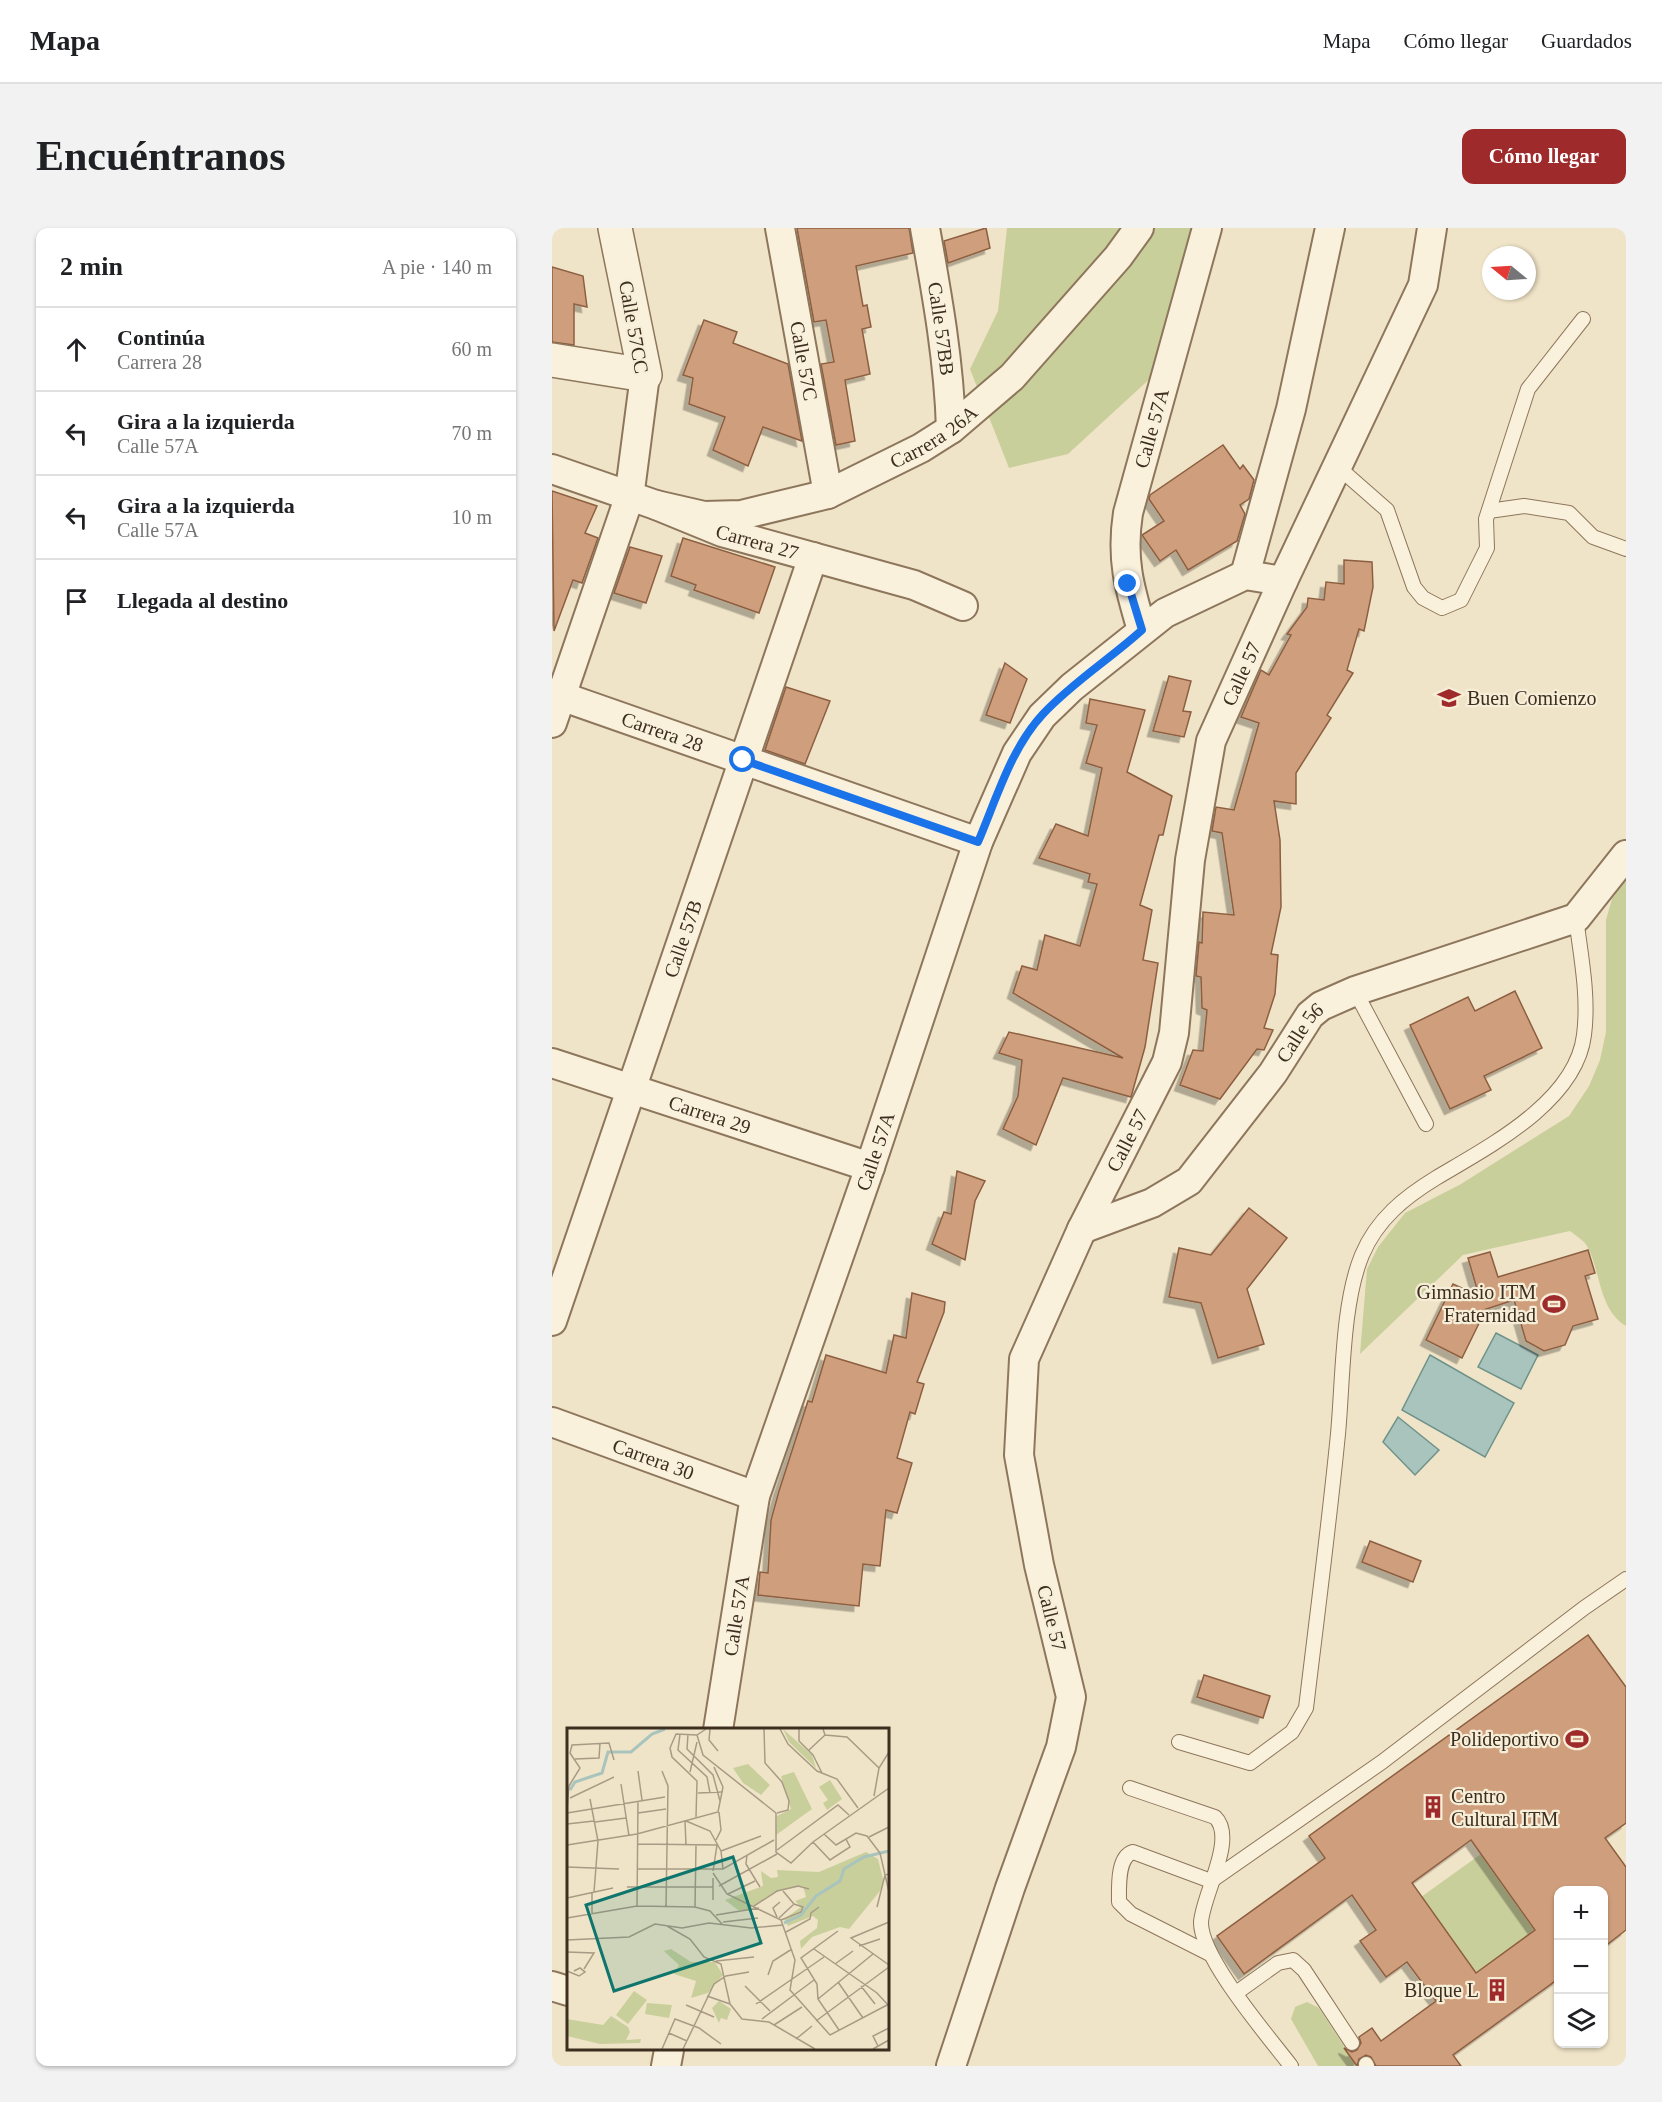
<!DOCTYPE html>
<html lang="es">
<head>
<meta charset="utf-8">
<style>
  :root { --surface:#fff; --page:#f2f2f2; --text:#202124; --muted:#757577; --line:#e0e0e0; --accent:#9e2a2b }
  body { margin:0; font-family:Georgia,serif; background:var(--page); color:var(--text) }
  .controls { position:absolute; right:18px; bottom:18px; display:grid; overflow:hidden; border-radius:12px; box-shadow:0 2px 4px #0004 }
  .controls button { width:54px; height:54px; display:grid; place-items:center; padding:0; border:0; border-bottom:2px solid var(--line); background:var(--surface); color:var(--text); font:30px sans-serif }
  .compass { position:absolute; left:930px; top:18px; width:54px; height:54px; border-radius:50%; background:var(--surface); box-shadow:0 2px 4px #0004; rotate:288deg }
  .stop { position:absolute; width:18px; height:18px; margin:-14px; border:4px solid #1a73e8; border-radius:50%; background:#fff }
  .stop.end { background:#1a73e8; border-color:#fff; box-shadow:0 2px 6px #0008 }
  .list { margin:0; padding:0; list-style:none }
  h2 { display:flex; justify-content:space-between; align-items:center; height:78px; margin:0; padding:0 24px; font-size:26px }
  h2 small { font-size:20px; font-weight:400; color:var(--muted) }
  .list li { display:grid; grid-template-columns:39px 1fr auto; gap:18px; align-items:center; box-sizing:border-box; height:84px; padding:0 24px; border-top:2px solid var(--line) }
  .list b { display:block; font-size:22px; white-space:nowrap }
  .list p { margin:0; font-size:20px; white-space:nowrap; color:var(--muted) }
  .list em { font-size:20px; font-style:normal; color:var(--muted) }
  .icon { flex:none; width:33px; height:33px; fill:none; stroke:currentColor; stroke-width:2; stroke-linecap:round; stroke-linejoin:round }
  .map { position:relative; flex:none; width:1074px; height:1838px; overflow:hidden; border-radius:12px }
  header { display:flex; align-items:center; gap:36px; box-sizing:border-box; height:84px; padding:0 30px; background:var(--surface); border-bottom:2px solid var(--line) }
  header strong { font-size:28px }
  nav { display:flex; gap:33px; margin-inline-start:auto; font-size:21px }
  .intro { display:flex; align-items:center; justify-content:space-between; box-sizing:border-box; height:144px; padding:0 36px }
  h1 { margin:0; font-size:42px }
  .button { padding:15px 27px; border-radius:12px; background:var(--accent); color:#fff; font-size:21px; font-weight:700 }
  main { display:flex; gap:36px; padding:0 36px }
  aside { flex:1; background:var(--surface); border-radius:12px; box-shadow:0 2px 4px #0004 }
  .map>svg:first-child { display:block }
</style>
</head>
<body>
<header>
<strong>Mapa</strong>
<nav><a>Mapa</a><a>Cómo llegar</a><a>Guardados</a></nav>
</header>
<div class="intro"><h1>Encuéntranos</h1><a class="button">Cómo llegar</a></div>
<main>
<aside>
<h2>2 min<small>A pie · 140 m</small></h2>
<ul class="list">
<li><svg class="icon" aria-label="ahead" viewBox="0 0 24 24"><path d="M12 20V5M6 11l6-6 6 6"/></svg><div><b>Continúa</b><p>Carrera 28</p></div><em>60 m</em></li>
<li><svg class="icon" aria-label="left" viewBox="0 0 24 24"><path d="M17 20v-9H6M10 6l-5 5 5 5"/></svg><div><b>Gira a la izquierda</b><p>Calle 57A</p></div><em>70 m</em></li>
<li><svg class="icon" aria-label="left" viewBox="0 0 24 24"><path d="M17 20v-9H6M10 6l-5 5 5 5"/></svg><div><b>Gira a la izquierda</b><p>Calle 57A</p></div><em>10 m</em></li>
<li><svg class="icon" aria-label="arrive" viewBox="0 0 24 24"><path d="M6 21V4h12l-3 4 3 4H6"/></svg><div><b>Llegada al destino</b></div></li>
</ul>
</aside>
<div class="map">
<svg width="1074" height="1838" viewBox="0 0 1074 1838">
  <defs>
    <filter id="shadow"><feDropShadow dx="-5.5" dy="5.5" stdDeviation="0" flood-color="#0004"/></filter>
  </defs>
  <rect width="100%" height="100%" fill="#f0e4c8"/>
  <g fill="#c9cf9b">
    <path d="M455,0H645L615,135L516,226L457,240L418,141L446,83Z"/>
    <path d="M1074,651V1098C1045,1081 1049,1038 1033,1015C1029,1011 1023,1007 1018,1003L911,1027L808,1126L815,1041L826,1019L853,985L909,956L1017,888L1037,858L1048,832L1054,804V692L1060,671Z"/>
    <path d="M929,1626L983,1702L924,1745L869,1669Z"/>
    <path d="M755,1774L767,1780L805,1838H766L739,1791L743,1779Z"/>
  </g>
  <g fill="#a9c4bc" stroke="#6f938a" stroke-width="1.5">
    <path d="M944,1105L986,1127L969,1161L926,1139Z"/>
    <path d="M878,1127L962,1175L933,1229L850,1182Z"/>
    <path d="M846,1189L887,1222L863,1247L831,1214Z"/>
  </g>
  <g fill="#cf9f7d" stroke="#8d5f41" stroke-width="1.5" fill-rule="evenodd" filter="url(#shadow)">
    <path d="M245,0H357L361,25L304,38L311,78L315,77L319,99L310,101L318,146L293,152L303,213L284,217L269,136L282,134L274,92L262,94Z"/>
    <path d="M434,0L438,20L396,35L392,13Z"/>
    <path d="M0,39L31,48L35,79L22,76V117L0,114Z"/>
    <path d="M152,92L185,104L181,115L236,136L250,213L211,199L196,238L161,222L173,189L137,176L141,150L131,147Z"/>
    <path d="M671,217L688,241L691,237L702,252L697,271L688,277L693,286L685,313L636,342L624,322L608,333L590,307L612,293L597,271L598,267Z"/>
    <path d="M0,263L45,278L33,305L46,310L30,355L21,352L2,403Z"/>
    <path d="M131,310L223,339L207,385L142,362L144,357L119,348Z"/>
    <path d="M78,319L110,328L94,375L62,365Z"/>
    <path d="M792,332L820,334L821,359L812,403L807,401L795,442L801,445L775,487L779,490L744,545V576L722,573L728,612L729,679L719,726L726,727L723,766L712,800L721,802L712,822L705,821L668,871L628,857L641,822L651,823L655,782L650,780L649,749L644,748L647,714L650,715L651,684L682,687L670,605L660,603L664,579L682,582L707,495L689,489L709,442L717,447L739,407L735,406L755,379L756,370L772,372L774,354L792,356Z"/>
    <path d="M453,435L475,451L458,495L434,487Z"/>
    <path d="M617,448L639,453L631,483L639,484L632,509L601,503Z"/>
    <path d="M234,459L278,473L253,536L213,522Z"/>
    <path d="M538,471L593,482L575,544L620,568L611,607H607L588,677L600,682L591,732L606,735L593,819L579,869L511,850L484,917L451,901L466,868L470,832L447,825L457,804L571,830L461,765L470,738L485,742L493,707L528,718L545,656L536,654L538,646L487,630L504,596L536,608L550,540L534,535L545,497L534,495Z"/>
    <path d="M963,763L990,820L932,848L939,862L898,881L858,797L916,769L923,783Z"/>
    <path d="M405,943L433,953L423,973L413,1032L380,1016L392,984L399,986Z"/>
    <path d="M697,980L735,1010L695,1061L712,1116L666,1130L649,1075L617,1069L627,1020L659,1027Z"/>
    <path d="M1036,1022L1043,1045L1033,1048L1046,1091L1021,1098L1013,1117L992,1123L974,1113L962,1072L934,1081L910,1130L874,1112L901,1056L927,1068L916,1030L938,1024L946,1049Z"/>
    <path d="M360,1065L393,1074L392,1084L365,1154L372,1156L363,1186L358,1184L345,1230L360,1235L345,1285L334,1282L328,1338L311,1336L307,1378L206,1367L208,1344L216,1345L219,1292L227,1263L256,1173L260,1174L274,1127L334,1145L342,1107L354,1110Z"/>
    <path d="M818,1313L869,1333L861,1354L810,1334Z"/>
    <path d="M1036,1407L1074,1459V1595L1053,1610L1074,1639V1702L1052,1719V1662H1006V1751L901,1827L909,1838H824L819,1829L814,1827L807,1831L805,1838L792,1820L800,1824L805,1822L809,1815L807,1809L820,1800L829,1813L884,1773L855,1734L834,1749L808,1713L824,1702L800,1667L692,1746L665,1708L773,1630L757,1608ZM919,1612L983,1702L924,1745L860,1655Z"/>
    <path d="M652,1447L718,1468L711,1490L645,1469Z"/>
  </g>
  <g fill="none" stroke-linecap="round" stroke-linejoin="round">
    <g stroke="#8d765c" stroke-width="16">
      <g id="service">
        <path d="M786,239L835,282L862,359L871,370L890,380L909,372L935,320L934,291L976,161L1031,91"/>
        <path d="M937,283L972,278L1017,285L1041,309L1074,321"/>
        <path d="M803,763L874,896"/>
        <path d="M627,1514L698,1535L740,1504L754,1480C765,1388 777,1297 786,1206C791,1152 790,1075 810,1027C825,991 853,969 884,950C936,919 1024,874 1032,807C1037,769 1029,729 1024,690"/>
        <path d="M578,1560L663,1589C685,1610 651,1666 649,1694C648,1729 716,1808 739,1838"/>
        <path d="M659,1653L830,1534L1032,1380L1074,1351"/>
        <path d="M658,1726L579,1686L567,1674C567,1659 565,1629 581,1624L659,1653"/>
        <path d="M684,1765L726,1735L741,1732L752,1742L800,1815"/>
        <path d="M814,1836L815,1838"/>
      </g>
    </g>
    <g stroke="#8d765c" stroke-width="32">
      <g id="minor">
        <path id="s1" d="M228,0L276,266"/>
        <path id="s2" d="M373,0C385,67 397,133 399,201"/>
        <path id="s3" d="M0,241L104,277L170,304L362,357L411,378"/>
        <path id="s4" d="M104,277L152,288L189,287L276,266L369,220L399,201L460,149L566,29L587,0"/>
        <path d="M693,347L739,181L778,0"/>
        <path id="s5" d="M590,402C577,359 569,330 576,285L655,0"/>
        <path id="s6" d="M0,465L426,614"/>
        <path d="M0,495L77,270L93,147"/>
        <path id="s7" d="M0,835L318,939"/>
        <path id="s8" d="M530,1001L600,975L637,953L721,845L758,787L769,778L803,763L1024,690L1074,627"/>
        <path id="s9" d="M0,1093L261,329"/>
        <path id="s10" d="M0,1194L203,1268"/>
        <path id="s11" d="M166,1502L203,1268L318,939L426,614L465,525L490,488L520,459L613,385L693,347L731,353"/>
        <path d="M0,1758L16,1763"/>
        <path d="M114,1838L117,1822"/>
        <path id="s12" d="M399,1838L458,1660L509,1519L519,1469L487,1337L467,1227L472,1131L530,1001L615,834L622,805L638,632L659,513L731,353L871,57L880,0"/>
      </g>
    </g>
    <g stroke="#8d765c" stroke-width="36">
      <path id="tertiary" d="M0,132L93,147L63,0"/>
    </g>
    <use href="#service" stroke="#faf1dc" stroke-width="14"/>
    <use href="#minor" stroke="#faf1dc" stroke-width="28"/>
    <use href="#tertiary" stroke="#faf1dc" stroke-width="33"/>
  </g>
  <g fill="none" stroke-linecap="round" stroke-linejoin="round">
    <path stroke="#1a73e8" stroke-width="8" d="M191,532L426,614C444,572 459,520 491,486C521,454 558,431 590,402L576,356"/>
  </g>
  <defs>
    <g id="school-bare" transform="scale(1.8)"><path d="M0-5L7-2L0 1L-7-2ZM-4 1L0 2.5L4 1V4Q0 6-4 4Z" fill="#9e2a2b" stroke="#f7eed8" stroke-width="2.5" paint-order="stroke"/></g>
    <g id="stadium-bare" transform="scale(1.8)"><path d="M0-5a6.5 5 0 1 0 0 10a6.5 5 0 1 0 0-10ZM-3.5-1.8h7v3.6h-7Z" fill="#9e2a2b" stroke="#f7eed8" stroke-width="2.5" paint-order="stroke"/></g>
    <g id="building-bare" transform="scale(1.8)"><path d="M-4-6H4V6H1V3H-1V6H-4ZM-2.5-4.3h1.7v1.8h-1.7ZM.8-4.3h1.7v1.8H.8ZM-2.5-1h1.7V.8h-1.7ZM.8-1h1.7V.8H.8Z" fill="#9e2a2b" stroke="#f7eed8" stroke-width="2.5" paint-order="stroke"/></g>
  </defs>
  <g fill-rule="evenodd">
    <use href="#school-bare" x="897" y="470"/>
    <use href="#stadium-bare" x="1002" y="1076"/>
    <use href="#stadium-bare" x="1025" y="1511"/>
    <use href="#building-bare" x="881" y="1579"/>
    <use href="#building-bare" x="945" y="1762"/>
  </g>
  <g text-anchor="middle" stroke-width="4.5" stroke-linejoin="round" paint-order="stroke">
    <g font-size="20" fill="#3d2e20" stroke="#f7eed8">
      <text transform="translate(82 99) rotate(80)" y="7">Calle 57CC</text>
      <text dy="7" stroke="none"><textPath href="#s2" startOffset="102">Calle 57BB</textPath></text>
      <text dy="7" stroke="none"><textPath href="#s1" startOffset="135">Calle 57C</textPath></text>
      <text dy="7" stroke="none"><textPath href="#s5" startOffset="207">Calle 57A</textPath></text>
      <text dy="7" stroke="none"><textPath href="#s4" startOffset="296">Carrera 26A</textPath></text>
      <text dy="7" stroke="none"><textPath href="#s3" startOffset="218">Carrera 27</textPath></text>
      <text dy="7" stroke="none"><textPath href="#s12" startOffset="1460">Calle 57</textPath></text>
      <text dy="7" stroke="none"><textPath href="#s6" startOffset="117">Carrera 28</textPath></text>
      <text dy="7" stroke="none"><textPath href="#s9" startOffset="404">Calle 57B</textPath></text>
      <text dy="7" stroke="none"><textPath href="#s8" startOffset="303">Calle 56</textPath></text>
      <text dy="7" stroke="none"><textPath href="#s7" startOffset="166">Carrera 29</textPath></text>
      <text dy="7" stroke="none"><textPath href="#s12" startOffset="974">Calle 57</textPath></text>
      <text dy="7" stroke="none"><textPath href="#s11" startOffset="602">Calle 57A</textPath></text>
      <text dy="7" stroke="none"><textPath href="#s10" startOffset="108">Carrera 30</textPath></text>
      <text dy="7" stroke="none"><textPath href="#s11" startOffset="116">Calle 57A</textPath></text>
      <text transform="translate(500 1390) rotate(76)" y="7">Calle 57</text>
    </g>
    <g font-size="20" fill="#3d2e20" stroke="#f7eed8" text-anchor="end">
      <text x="915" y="477" text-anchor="start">Buen Comienzo</text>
      <text x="984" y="1071">Gimnasio ITM<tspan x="984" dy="23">Fraternidad</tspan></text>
      <text x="1007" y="1518">Polideportivo</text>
      <text x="899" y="1575" text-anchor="start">Centro<tspan x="899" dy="23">Cultural ITM</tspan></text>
      <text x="927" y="1769">Bloque L</text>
    </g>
  </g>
  <g transform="translate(15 1500)">
    <rect width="322" height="322" fill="#f0e4c8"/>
    <path d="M216,1L245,27L249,40L222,14ZM181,36L203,57L194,67L176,55L166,40ZM227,44L245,81L209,107L210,88L224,81L214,48ZM263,52L275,71L260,82L256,75L261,72L252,59ZM299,124L311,131L317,155L313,163L282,201L273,199L245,209L234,221L233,213L250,200L251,192L246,188L221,198L217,191L234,179L228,173L239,169L236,158L207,164L181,182H171L158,172L196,158L194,143L204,150L211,149L210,142L252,144ZM104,221L124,234H148L156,247L141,265L124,270L129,253L107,246L112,237L97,223ZM67,263L80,272L61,296L49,287ZM152,273L164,281L160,292L154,290L152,295L145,280ZM80,275L105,277L102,290L78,286ZM44,288L61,299L63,304L59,312L74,311L73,315L33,316L0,308V291L36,297Z" fill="#c9cf9b"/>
    <path fill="none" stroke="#a9c4bc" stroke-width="3" d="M3,62L8,54L35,45L41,24H64L85,6L98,1M217,195L234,187L249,168L273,153L277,141L297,129L322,123"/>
    <path fill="none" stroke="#a89b85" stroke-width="1.5" d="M139,1L130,7L136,27L209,85M143,1L142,12L151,23M197,1L198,35L215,54L222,73L221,82L210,85M213,1L221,16L250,43L270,51L291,80M232,1V13L246,27L255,45M256,1L258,7L280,9L312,40M113,6L111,22L140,49L143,65M121,6L120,21L146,47L153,73M242,22L258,7M8,31L32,30L33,15M71,43L75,72M95,43L101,58L99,179M123,44L130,14M54,56L62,108M131,65L156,64M307,68L312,40L322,24M3,70L47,49M23,71L31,113L27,164M0,81L2,58L13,40L3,25L5,17L42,15L47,32M0,85L98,69M71,85L99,81M209,85V124L224,135L246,114L322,60M129,89L130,53L105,29L103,20L109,6L130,7M118,93L119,117M119,93L143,103L154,123L156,141M28,94L59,90M0,96L27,93M257,106L269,117L289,105L300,108L313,125L322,164M302,109L322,99M149,112L154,102L152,84M246,114L263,132L283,119L279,111M71,116L150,117M0,117L70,106L151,84L156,59L147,39M210,122L271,77L282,87M154,123L194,108M180,127L179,136L193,159M0,139L52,141M71,141H156L207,112M146,143L150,117M146,145L160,166L214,192L228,232L223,262L263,307M146,150V172M152,158L210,126M60,159H146M25,165V186M161,166L188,153M0,170L46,160M70,178L71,73M187,178L210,163L231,158L242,161M128,179L129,117M310,179L318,147L322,146M149,187L192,180M210,189L206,180L213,174M0,190L70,178L128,179L143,183L156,197M212,190L227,176M214,192L234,184L236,179L227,176L216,163M156,194L191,190M322,194L284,210L322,237M100,198L123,211L137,229L154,236L163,276M271,203L234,230L250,256L251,271L272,302M219,204L243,191L244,185L252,179M0,212L62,209L88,196L115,200L142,195L184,200L216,197M292,218L313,211M247,221L310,265L322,278M0,224L27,225L17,241M149,233L187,229M268,236L286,223M0,243L12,248L18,244L13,240L7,243M201,247L206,233L225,221M271,254L296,290M178,258L203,283M294,258L308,276M140,268L163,276L175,291L202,294L248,321M251,271L306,226M189,276L257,229M119,277L147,289M195,291L247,252M249,293L322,239M207,297L235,279M102,305L120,313M263,307L322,276M229,311L245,298M311,318L306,308L322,300M95,321L108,291L132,300L154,316M116,321L147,256L159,248L182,244M306,321L322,312"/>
    <path fill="#0f766e" fill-opacity="0.15" stroke="#0f766e" stroke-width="3" d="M166,129L194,215L47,263L19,177Z"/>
    <rect width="322" height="322" fill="none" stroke="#3d2e20" stroke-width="3"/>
  </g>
</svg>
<div class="controls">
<button>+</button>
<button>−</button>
<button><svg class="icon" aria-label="layers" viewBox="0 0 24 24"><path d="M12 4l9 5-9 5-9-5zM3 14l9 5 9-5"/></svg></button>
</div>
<svg class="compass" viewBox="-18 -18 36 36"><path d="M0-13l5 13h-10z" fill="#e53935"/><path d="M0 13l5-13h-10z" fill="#757577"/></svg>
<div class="stop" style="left:191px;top:532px"></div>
<div class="stop end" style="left:576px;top:356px"></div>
</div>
</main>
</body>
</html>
